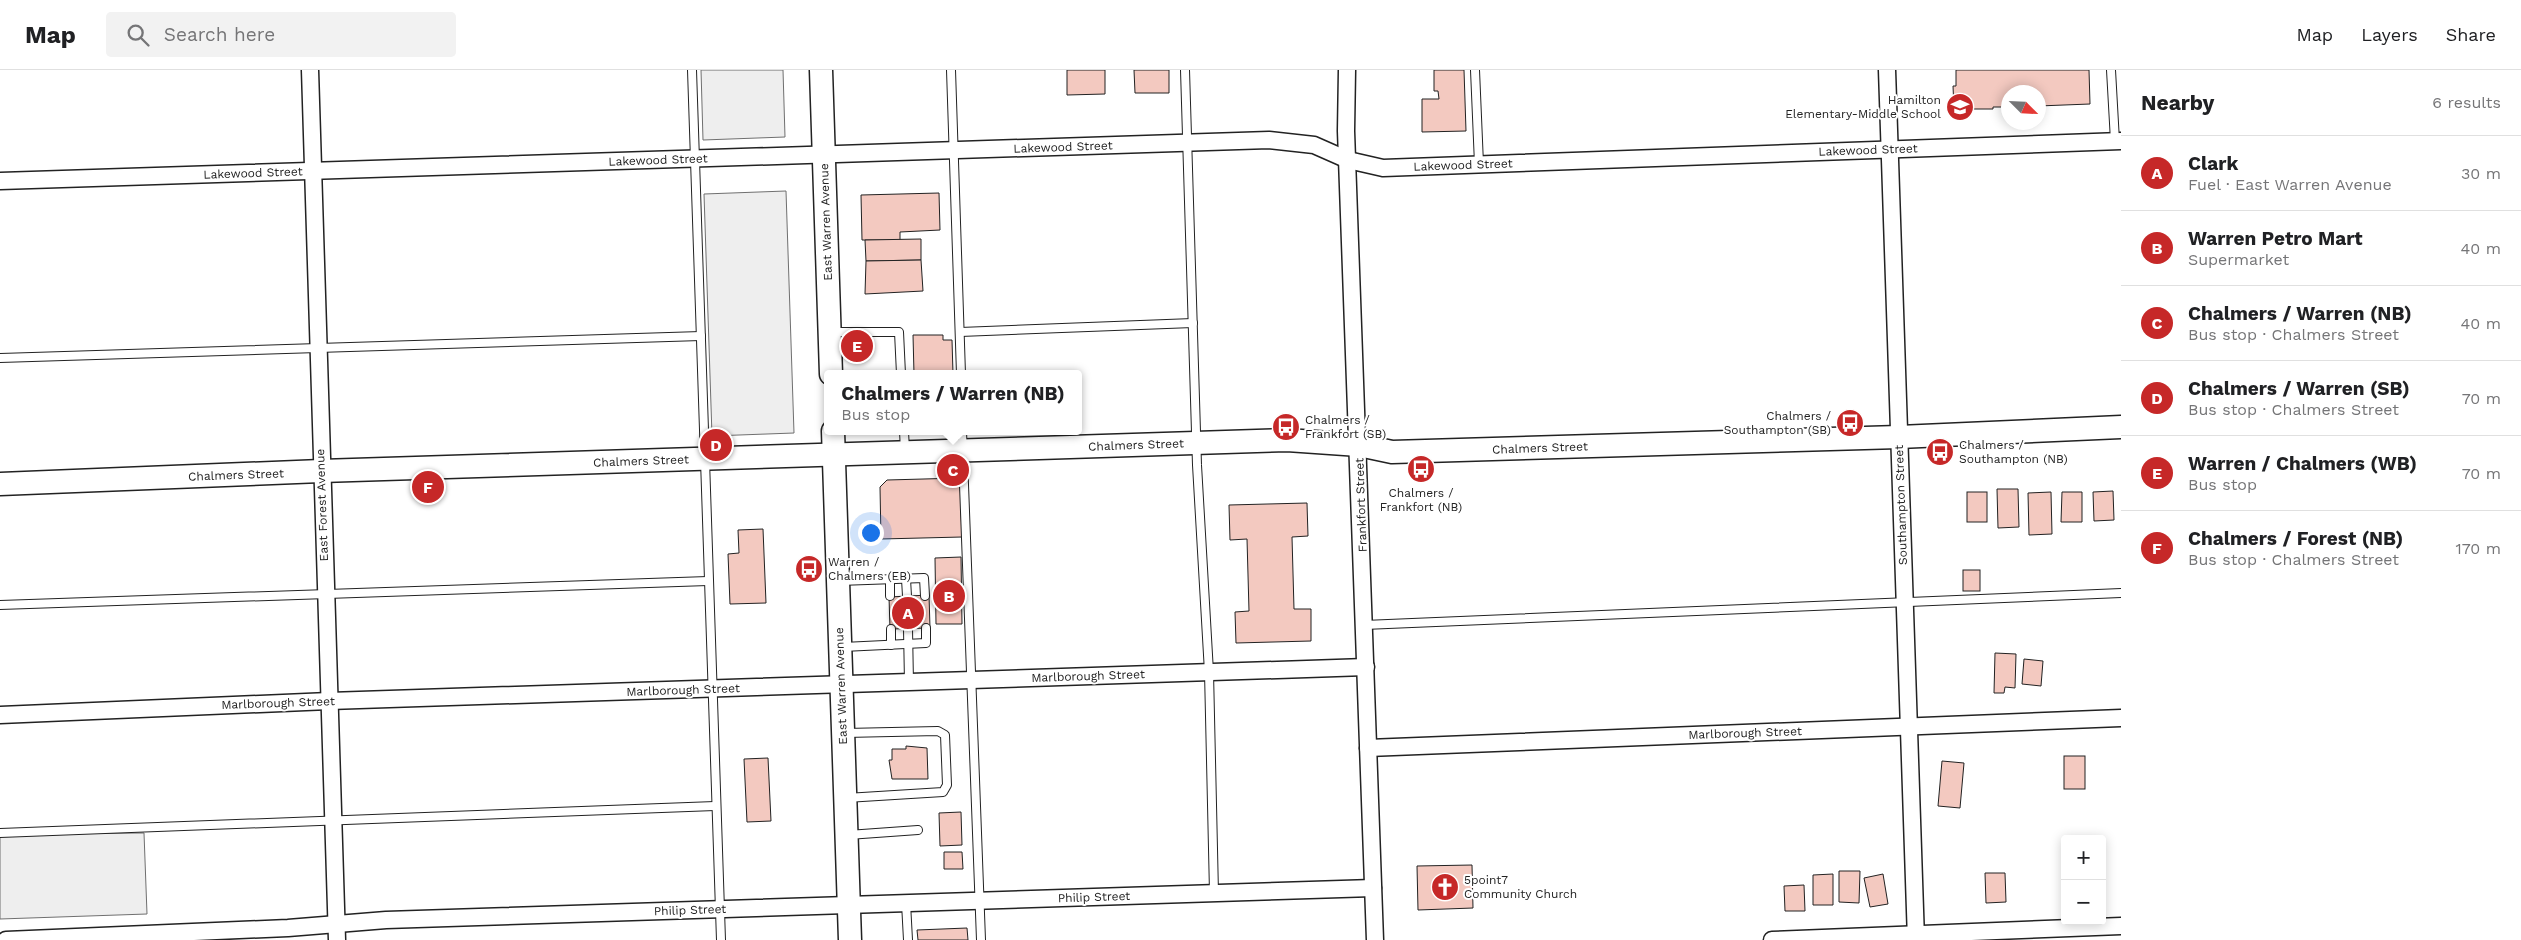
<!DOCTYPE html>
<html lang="en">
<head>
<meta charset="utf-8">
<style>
  :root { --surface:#fff; --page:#f2f2f2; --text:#202124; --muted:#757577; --line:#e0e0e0; --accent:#c62828 }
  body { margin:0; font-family:"Work Sans",sans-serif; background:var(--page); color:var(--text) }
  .controls { position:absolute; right:15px; bottom:15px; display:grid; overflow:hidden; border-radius:5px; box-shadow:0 2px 12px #0003 }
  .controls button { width:45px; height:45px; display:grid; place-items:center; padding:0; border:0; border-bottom:1px solid var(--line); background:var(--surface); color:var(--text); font:25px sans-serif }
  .compass { position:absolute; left:2001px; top:15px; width:45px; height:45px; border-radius:50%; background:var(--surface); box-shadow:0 2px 12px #0003; rotate:114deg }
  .you { position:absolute; left:870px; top:462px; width:18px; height:18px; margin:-12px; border:4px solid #fff; border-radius:50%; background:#1a73e8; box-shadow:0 0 0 8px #1a73e833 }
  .badge { display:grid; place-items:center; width:32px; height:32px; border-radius:50%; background:var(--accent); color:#fff; font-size:16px; font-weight:700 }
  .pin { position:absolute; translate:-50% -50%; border:2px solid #fff; box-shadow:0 1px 5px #0006 }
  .popup { position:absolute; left:824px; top:300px; width:258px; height:65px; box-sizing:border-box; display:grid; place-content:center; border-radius:5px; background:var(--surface); filter:drop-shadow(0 1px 4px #0005); font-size:16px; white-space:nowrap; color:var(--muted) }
  .popup b { font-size:19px; color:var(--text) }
  .popup::after { content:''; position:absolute; left:50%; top:100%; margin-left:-10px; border:10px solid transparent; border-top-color:var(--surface) }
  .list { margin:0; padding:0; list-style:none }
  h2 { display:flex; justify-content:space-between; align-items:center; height:65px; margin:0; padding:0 20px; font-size:21px }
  h2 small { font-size:16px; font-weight:400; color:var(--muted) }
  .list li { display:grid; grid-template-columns:32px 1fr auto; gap:15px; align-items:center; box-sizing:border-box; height:75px; padding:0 20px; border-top:1px solid var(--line) }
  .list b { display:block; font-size:19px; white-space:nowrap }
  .list p { margin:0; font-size:16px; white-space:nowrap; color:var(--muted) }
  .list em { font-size:16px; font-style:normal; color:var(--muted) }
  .icon { flex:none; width:28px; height:28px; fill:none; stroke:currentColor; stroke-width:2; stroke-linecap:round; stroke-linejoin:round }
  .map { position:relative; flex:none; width:2121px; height:870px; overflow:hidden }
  header { display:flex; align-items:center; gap:30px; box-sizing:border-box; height:70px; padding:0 25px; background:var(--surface); border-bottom:1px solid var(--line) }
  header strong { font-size:24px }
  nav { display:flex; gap:28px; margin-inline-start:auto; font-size:18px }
  .search { width:350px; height:45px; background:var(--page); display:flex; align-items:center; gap:12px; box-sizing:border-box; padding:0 18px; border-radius:5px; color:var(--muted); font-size:19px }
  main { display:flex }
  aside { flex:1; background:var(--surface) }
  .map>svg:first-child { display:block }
</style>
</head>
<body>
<header>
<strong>Map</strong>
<div class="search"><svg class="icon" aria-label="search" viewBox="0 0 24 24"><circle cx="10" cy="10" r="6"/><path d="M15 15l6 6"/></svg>Search here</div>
<nav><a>Map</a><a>Layers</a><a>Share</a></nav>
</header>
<main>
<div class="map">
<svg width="2121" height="870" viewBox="0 0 2121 870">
  <rect width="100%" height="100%" fill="#fff"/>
  <g fill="#eee" stroke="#6f6f6f">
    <path d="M701,0H783L785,67L703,70Z"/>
    <path d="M786,121L794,363L712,366L704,124Z"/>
    <path d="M144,763L147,844L0,849V764Z"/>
  </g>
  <g fill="#f3c9c0" stroke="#222">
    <path d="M1067,0H1105V24L1067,25Z"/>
    <path d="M1134,0H1169V23H1135Z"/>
    <path d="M1434,0H1464L1466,61L1422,62V29H1439L1438,21H1434Z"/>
    <path d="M1956,0H2089L2090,34L2038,36V22H2008V37H1993V39H1954L1953,16H1956Z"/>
    <path d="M939,123L940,160L900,162V170H862L861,125Z"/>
    <path d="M921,169V190L866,191L865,170Z"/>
    <path d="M921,190L923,221L865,224L866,191Z"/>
    <path d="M913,265H943V270H952L953,304H914Z"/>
    <path d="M960,408L962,467L881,469L880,417L887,410Z"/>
    <path d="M1997,419H2018L2019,457L1998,458Z"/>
    <path d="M2113,421L2114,450L2094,451L2093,422Z"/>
    <rect x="1967" y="422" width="20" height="30"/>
    <path d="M2051,422L2052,464L2029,465L2028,423Z"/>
    <path d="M2062,422H2082V452H2061Z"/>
    <path d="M1307,433L1308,466L1292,467L1294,539H1311V571L1236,573L1235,542L1249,541L1247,469L1230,470L1229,435Z"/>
    <path d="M763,459L766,533L730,534L728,484L739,483L738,460Z"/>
    <path d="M961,487L962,554H936L935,488Z"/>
    <rect x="1963" y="500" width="17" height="21"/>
    <path d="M929,525L930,558L890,559L889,527Z"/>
    <path d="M1995,583L2016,584L2015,618L2005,617L2004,623H1994Z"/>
    <path d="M2024,589L2043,591L2041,616L2022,614Z"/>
    <path d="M906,676L927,678L928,709H892L889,690H892V679H906Z"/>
    <rect x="2064" y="686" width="21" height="33"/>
    <path d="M768,688L771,751L747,752L744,689Z"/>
    <path d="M1942,691L1964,693L1960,738L1938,736Z"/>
    <path d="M961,742L962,775L940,776L939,743Z"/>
    <path d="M944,782H962L963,799H944Z"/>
    <path d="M1472,795L1473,838L1418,840L1417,796Z"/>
    <path d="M1839,801H1860L1859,833L1839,832Z"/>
    <path d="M1985,803H2005L2006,832L1986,833Z"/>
    <path d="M1833,804V835H1813V805Z"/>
    <path d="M1883,804L1888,834L1870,837L1864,808Z"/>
    <path d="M1804,815L1805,841H1785L1784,816Z"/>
    <path d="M967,858L968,870H918L917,860Z"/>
  </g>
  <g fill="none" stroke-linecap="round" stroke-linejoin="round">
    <g stroke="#222" stroke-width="10">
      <g id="lane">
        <path d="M692,0L721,870"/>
        <path d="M951,0L961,304"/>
        <path d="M1185,0L1197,395L1209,602L1214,823"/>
        <path d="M1475,0L1479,94"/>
        <path d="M2111,0L2115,71"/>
        <path d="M833,262H899L901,304"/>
        <path d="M960,262L1193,253"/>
        <path d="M0,288L701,266"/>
        <path d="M904,361L905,381"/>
        <path d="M962,361L981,870"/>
        <path d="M890,509V526"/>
        <path d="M906,509L907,526"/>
        <path d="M839,511L924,508L925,526"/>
        <path d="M0,535L708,511"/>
        <path d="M1364,555L2121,523"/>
        <path d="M891,559V575"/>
        <path d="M908,559L909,613"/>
        <path d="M843,577L926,573V558"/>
        <path d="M845,663L938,661L945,665L947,715L943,722L846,728"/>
        <path d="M0,763L715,736"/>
        <path d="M848,765L918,760"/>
        <path d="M906,833L908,870"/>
      </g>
    </g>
    <g stroke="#222" stroke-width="19">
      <g id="street">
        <path d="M310,0L337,870"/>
        <path d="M1347,0L1346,61L1375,870"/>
        <path d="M1887,0L1916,870"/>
        <path d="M0,111L1269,70L1314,75L1348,90L1383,98L2121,71"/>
        <path d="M0,645L329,631L1366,597"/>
        <path d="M1368,678L2121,648"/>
        <path d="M6,870L288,858L386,850L1373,818"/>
        <path d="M1772,870L2121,856"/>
      </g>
    </g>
    <g stroke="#222" stroke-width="25">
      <g id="secondary">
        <path d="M821,0L831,304"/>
        <path d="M833,361L850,870"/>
        <path d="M0,414L321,401L1287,370L1359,375L1392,382L1899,367L2121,357"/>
      </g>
    </g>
    <use href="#lane" stroke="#fff" stroke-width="8"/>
    <use href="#street" stroke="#fff" stroke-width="16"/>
    <use href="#secondary" stroke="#fff" stroke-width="22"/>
  </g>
  <defs>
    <g id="school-disc" transform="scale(1.4375)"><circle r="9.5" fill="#c62828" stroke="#fff"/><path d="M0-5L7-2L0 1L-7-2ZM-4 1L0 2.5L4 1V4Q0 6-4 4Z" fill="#fff"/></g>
    <g id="bus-disc" transform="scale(1.4375)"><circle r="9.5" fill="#c62828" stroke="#fff"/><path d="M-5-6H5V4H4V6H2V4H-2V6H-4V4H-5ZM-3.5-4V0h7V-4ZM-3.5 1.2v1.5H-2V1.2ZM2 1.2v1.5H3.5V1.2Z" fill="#fff"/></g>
    <g id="church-disc" transform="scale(1.4375)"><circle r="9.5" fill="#c62828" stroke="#fff"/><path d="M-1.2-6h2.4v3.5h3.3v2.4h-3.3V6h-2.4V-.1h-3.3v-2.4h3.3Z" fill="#fff"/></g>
  </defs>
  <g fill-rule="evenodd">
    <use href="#school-disc" x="1960" y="37"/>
    <use href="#bus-disc" x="1850" y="353"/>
    <use href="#bus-disc" x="1286" y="357"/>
    <use href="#bus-disc" x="1940" y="382"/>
    <use href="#bus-disc" x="1421" y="399"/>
    <use href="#bus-disc" x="809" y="499"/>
    <use href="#church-disc" x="1445" y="817"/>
  </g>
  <g text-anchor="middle" stroke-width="4" stroke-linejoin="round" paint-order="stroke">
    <g font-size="12" fill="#222" stroke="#fff" text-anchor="start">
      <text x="1941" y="34" text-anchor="end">Hamilton<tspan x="1941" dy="14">Elementary-Middle School</tspan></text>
      <text x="1831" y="350" text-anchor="end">Chalmers /<tspan x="1831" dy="14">Southampton (SB)</tspan></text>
      <text x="1305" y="354">Chalmers /<tspan x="1305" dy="14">Frankfort (SB)</tspan></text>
      <text x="1959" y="379">Chalmers /<tspan x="1959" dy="14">Southampton (NB)</tspan></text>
      <text x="1421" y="427" text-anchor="middle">Chalmers /<tspan x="1421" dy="14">Frankfort (NB)</tspan></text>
      <text x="828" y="496">Warren /<tspan x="828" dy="14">Chalmers (EB)</tspan></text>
      <text x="1464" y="814">5point7<tspan x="1464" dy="14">Community Church</tspan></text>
    </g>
    <g font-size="12" fill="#222" stroke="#fff">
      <text transform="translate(1063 77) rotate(-2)" y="4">Lakewood Street</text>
      <text transform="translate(1868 80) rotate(-2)" y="4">Lakewood Street</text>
      <text transform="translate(658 90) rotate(-2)" y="4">Lakewood Street</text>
      <text transform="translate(1463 95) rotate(-2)" y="4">Lakewood Street</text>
      <text transform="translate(253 103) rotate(-2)" y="4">Lakewood Street</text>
      <text transform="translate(826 152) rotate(-92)" y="4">East Warren Avenue</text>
      <text transform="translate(1136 375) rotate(-2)" y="4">Chalmers Street</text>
      <text transform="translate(1540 378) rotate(-2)" y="4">Chalmers Street</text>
      <text transform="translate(641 391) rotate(-2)" y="4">Chalmers Street</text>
      <text transform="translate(236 405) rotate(-2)" y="4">Chalmers Street</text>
      <text transform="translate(322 435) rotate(-92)" y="4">East Forest Avenue</text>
      <text transform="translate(1361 435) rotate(-92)" y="4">Frankfort Street</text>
      <text transform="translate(1901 435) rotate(-92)" y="4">Southampton Street</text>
      <text transform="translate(1088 606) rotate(-2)" y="4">Marlborough Street</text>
      <text transform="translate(841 616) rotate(-92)" y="4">East Warren Avenue</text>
      <text transform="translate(683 620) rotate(-2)" y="4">Marlborough Street</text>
      <text transform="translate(278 633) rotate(-2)" y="4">Marlborough Street</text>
      <text transform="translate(1745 663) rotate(-2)" y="4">Marlborough Street</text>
      <text transform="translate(1094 827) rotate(-2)" y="4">Philip Street</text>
      <text transform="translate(690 840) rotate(-2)" y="4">Philip Street</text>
    </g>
  </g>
</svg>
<div class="controls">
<button>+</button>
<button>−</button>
</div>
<svg class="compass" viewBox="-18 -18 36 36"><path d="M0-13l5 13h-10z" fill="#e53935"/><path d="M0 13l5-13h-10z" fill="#757577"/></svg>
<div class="you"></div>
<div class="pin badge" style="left:908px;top:543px">A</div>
<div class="pin badge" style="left:949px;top:526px">B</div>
<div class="pin badge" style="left:953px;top:400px">C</div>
<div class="popup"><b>Chalmers / Warren (NB)</b>Bus stop</div>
<div class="pin badge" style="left:716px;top:375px">D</div>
<div class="pin badge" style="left:857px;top:276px">E</div>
<div class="pin badge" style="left:428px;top:417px">F</div>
</div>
<aside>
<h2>Nearby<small>6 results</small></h2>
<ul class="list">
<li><span class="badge">A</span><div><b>Clark</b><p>Fuel · East Warren Avenue</p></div><em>30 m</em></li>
<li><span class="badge">B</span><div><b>Warren Petro Mart</b><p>Supermarket</p></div><em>40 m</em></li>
<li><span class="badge">C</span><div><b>Chalmers / Warren (NB)</b><p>Bus stop · Chalmers Street</p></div><em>40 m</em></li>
<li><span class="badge">D</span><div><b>Chalmers / Warren (SB)</b><p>Bus stop · Chalmers Street</p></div><em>70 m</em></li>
<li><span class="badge">E</span><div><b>Warren / Chalmers (WB)</b><p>Bus stop</p></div><em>70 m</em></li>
<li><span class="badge">F</span><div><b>Chalmers / Forest (NB)</b><p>Bus stop · Chalmers Street</p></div><em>170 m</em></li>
</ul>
</aside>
</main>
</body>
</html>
